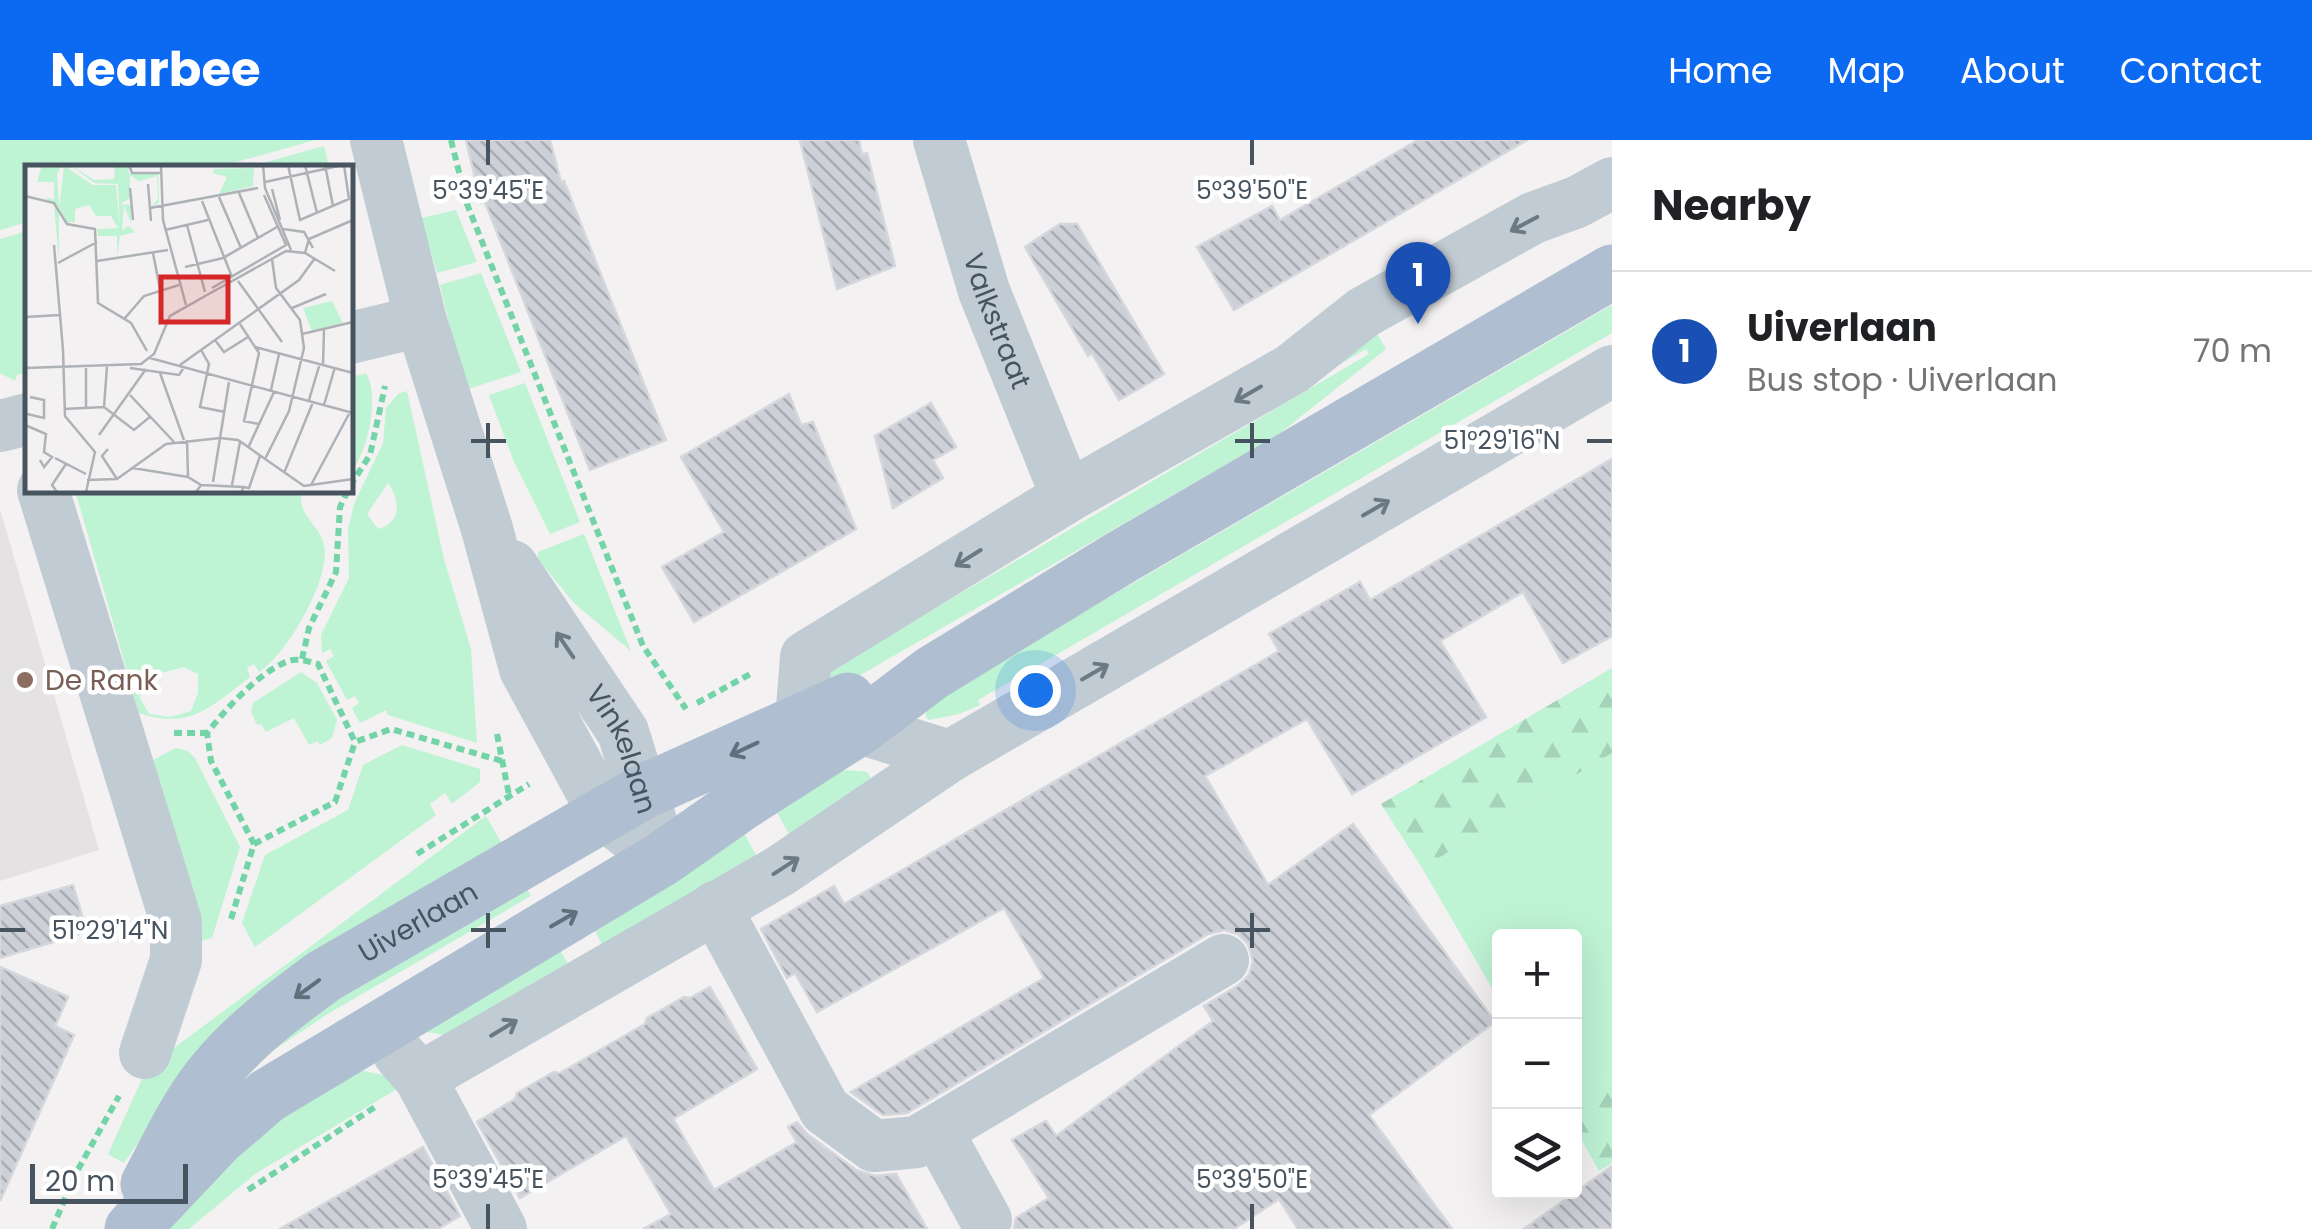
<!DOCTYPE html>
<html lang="en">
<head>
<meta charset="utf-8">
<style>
  :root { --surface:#fff; --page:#f2f2f2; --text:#202124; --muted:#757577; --line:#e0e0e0; --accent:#0c6af2 }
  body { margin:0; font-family:Poppins,sans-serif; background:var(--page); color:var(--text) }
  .controls { position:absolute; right:30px; bottom:30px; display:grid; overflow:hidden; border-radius:10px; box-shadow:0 10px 40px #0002 }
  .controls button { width:90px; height:90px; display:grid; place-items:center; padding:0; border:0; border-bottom:2px solid var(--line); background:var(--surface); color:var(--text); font:50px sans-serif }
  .scale { position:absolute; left:30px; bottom:25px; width:158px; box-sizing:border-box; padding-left:10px; border:5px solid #475460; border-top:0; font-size:28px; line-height:35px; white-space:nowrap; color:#475460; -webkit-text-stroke:8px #fff; paint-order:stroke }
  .you { position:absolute; left:1035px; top:550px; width:35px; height:35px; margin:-25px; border:8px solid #fff; border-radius:50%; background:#1a73e8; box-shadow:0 0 0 15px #1a73e833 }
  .badge { display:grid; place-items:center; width:65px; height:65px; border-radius:50%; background:var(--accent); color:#fff; font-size:32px; font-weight:700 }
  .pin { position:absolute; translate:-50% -82px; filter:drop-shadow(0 2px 5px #0008) }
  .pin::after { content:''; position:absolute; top:52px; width:35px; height:30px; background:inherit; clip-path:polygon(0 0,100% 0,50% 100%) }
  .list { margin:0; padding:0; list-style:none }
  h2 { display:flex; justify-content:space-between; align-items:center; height:130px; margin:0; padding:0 40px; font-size:42px }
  h2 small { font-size:32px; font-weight:400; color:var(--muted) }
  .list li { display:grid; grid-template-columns:65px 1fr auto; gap:30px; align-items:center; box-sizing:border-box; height:160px; padding:0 40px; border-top:2px solid var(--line) }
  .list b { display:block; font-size:38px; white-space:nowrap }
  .list p { margin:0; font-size:32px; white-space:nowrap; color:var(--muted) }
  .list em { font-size:32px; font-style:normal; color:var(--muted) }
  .icon { flex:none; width:55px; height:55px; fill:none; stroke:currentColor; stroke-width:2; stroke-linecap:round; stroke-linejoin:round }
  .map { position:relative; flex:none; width:1612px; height:1089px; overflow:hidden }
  header { display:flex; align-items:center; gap:60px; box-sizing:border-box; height:140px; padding:0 50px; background:var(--accent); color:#fff }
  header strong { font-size:48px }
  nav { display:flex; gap:55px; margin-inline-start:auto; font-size:35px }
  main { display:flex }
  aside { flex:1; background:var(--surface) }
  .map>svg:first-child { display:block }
</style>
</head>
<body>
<header>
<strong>Nearbee</strong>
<nav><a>Home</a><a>Map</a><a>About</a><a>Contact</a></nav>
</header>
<main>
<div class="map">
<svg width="1612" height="1089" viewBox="0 0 1612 1089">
  <defs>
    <pattern id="forest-firs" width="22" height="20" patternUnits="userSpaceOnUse" patternTransform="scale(2.5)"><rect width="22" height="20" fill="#bef3d4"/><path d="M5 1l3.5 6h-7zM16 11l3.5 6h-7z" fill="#a5d2b9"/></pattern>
    <pattern id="building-back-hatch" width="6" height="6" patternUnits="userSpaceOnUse" patternTransform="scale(2.5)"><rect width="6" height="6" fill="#cdd0d6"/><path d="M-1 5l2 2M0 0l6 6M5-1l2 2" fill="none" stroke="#a8abb1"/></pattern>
  </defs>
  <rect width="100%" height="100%" fill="#f3f1f1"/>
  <path fill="#e5e2e3" d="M0,369L99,710L0,741Z"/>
  <g fill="#bef3d4" fill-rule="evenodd">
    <path d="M0,0H315L219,27L28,28L27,82L0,90Z"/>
    <path d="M324,6L329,27H249Z"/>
    <path d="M456,70L477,122L437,133L421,78Z"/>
    <path d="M27,91V232L17,235L15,241L0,233V99Z"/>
    <path d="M481,133L521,232L465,250L440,145Z"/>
    <path d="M1612,165V193L978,560L980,565L959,574L929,580L926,577L927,563Z"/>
    <path d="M1376,192L1386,209L1279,294L838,548H831L830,524L929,472L1369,214L1366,209L1296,250Z"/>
    <path d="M366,233C380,257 368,312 350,333V238Z"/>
    <path d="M525,243L580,382L550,394L514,322L489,255Z"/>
    <path d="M407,251L444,419L471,509L477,603L388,575L386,570L360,583L352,568L359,563L355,556L347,560L326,521L334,516L330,509L322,513L321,495L349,438L348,389L354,364L383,303L386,268L398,254ZM388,343C401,361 401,383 378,389L367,374Z"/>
    <path d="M75,350H265L272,356L277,350H302C296,376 319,383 324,405C331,439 287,514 259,532L254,524L247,528L250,537C211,567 190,590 139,573ZM184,527L198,534V553L191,571L171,577L149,574L140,558L146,537Z"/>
    <path d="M584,394L631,511L574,463L538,419V412Z"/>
    <path d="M301,532L317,543L337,580L332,598L320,605L318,601L309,605L294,578L266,592L261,584L257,585L251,572L253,563Z"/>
    <path d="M402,605L480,629V642L452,664L445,653L430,664L436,675L255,807L242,783L265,715L348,670L363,625Z"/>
    <path d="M176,608L188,611L195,618L240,707L212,798L193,803L153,620Z"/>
    <path d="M1612,613V936L1575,959L1574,796H1500L1499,860L1422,728Z"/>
    <path d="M847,630L867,632L871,638L790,696L773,665L829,633Z"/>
    <path d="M486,676L506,711L160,971L124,1023L108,1014L147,928Z"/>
    <path d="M741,688L757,717L605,810L592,785Z"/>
    <path d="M521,739L531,756L326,875L265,916L261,907Z"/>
    <path d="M557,805L571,829L444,895L427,892Z"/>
    <path d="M363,931L394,937L397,949L255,1034L189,1089H168L236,1010L348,932Z"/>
  </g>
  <g fill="url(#forest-firs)">
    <path d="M1612,528V613L1422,728L1381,664Z"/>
    <path d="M1612,936V1023L1599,1031L1575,988V959Z"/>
  </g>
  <g fill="url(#building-back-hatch)" stroke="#d5d7dd" stroke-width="2.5">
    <path d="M466,0H550L561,42L564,41L666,300L590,330L485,62L481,63Z"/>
    <path d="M800,0H859L862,15L867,13L895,126L837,149Z"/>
    <path d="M1418,0H1527L1234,170L1197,107L1272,66L1280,80Z"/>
    <path d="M1060,84H1077L1164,234L1119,260L1092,213L1088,216L1025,107Z"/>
    <path d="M789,254L801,285L813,282L856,389L694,482L662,427L724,392L681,317Z"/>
    <path d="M931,263L956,307L933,320L943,338L893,368L875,296Z"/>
    <path d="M1612,319V496L1563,523L1523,452L1440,501L1486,577L1352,654L1307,579L1205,636L1268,745L1353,684L1495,882L1369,975L1452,1089H1298L1279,1059L1234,1089H1014L1016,1078L1049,1058L1012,1000L1046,981L1056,996L1213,881L1204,866L1239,845L1249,835L1253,821L1248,804L1238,794L1224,790L1208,794L907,973L883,975L851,952L1044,838L1004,768L817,872L795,833L787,838L761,789L834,746L844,764L1279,511L1269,494L1360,442L1370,460Z"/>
    <path d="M73,745L87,792L0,818V766Z"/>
    <path d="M0,827L68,857L55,886L74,895L0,1061Z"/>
    <path d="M710,847L757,929L673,979L714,1050L797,1002L788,987L797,982L807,994L856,1030L875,1036L896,1034L927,1089H643L671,1074L626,996L520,1058L477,982L515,959L517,953L554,932L560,933L645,884L647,878L684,857L690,858Z"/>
    <path d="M423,1007L460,1076L438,1089H280Z"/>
    <path d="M1612,1026V1089H1524Z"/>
  </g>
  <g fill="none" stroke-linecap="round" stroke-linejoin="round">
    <g stroke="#73d4a7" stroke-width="6" stroke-dasharray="8 5" stroke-linecap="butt">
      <path d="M451,0L467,64L643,506L686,569"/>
      <path d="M350,346L370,315L385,246"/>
      <path d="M302,519L309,488L336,432L340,367L348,350"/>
      <path d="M697,563L752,533"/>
      <path d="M174,593H207"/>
      <path d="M497,594L509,655"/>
      <path d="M254,704L335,662L355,602"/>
      <path d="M417,714L529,644"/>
      <path d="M231,779L254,704L211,621L207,593C226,569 257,534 286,522C297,517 307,521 318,524L355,602L391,589L502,621"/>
      <path d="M248,1050L375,967"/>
      <path d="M52,1089L76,1033L119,956"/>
    </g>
    <g stroke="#c1cbd3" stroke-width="52">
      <path d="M376,0L421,181L487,389L525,529L604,674L662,719"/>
      <path id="s1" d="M939,0L984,151L1067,357"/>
      <path d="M350,198L421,181"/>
      <path d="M0,286L28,279"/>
      <path d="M43,350L176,782V820L145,913"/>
      <path id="s2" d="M512,426L623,592L655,694"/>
      <path d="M801,581L806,517L1067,357L1292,229L1364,172L1533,78L1577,62L1612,43"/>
      <path d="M859,588L950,616"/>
      <path d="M715,767L825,970L874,1006L917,1002L1223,820"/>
      <path d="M399,914L420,938L501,1089"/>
      <path d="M420,938L780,731L950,616L1612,231"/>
      <path d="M937,991L986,1080"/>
    </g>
    <g stroke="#afbfd1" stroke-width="55">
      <path id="s3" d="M148,1044C169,1005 188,962 217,929C247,893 286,864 324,836L643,652L848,560"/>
      <path d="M132,1089L217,999L267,956L662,719L742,663L859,588L932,533L1120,418L1612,132"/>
    </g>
  </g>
  <defs><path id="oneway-shaft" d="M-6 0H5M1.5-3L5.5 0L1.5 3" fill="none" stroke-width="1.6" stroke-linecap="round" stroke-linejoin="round" transform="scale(2.5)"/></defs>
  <g stroke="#6c7882">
    <use href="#oneway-shaft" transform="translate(1524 84) rotate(152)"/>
    <use href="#oneway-shaft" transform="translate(1248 254) rotate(150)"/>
    <use href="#oneway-shaft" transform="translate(1376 368) rotate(-30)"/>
    <use href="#oneway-shaft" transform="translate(968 418) rotate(148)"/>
    <use href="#oneway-shaft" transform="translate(565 505) rotate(-124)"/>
    <use href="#oneway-shaft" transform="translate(1095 532) rotate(-30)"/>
    <use href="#oneway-shaft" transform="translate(786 726) rotate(-33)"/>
    <use href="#oneway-shaft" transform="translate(504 888) rotate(-31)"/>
  </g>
  <g stroke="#616f7c">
    <use href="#oneway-shaft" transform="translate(744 609) rotate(155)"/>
    <use href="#oneway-shaft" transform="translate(564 779) rotate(-30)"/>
    <use href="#oneway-shaft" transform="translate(307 849) rotate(144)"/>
  </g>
  <path fill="none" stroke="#475460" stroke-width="4" d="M488,0V25M1252,0V25M488,283V318M1252,283V318M471,301H506M1235,301H1270M1587,301H1612M488,773V808M1252,773V808M0,790H25M471,790H506M1235,790H1270M488,1064V1089M1252,1064V1089"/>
  <circle fill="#8d6e63" stroke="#fff" stroke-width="4" cx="25" cy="540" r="10"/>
  <g text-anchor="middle" stroke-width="9" stroke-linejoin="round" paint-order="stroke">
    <g font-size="28" fill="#475460" stroke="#fff">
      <text dy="10" stroke="none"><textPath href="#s1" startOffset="190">Valkstraat</textPath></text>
      <text dy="10" stroke="none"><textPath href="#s2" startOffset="215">Vinkelaan</textPath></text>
      <text dy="10" stroke="none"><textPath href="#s3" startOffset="385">Uiverlaan</textPath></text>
    </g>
    <g font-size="28" fill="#785e54" stroke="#fff" text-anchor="start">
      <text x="45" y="550">De Rank</text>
    </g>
  </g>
  <g transform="translate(25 25)">
    <rect width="328" height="328" fill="#f3f1f1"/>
    <path d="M17,0H36L32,9L34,41L40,1L68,20H91L95,62L93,19L69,18L46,0L69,15L89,14L90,0H103L104,9L133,8L134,38L126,42L133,34L132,11L114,16L105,10V33L96,39L106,40V59L99,40L97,66L103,61L110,67L95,71L92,92V71H73L72,64L93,63L86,51H71L64,40L50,44V57H42L32,38L40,59L34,46V95L29,40L22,35L21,32L29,35V17H12ZM39,2L66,19L52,31L36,30ZM229,3L228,21L194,29L202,12L188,8L189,4Z" fill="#bef3d4" fill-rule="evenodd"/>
    <path d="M39,2L66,19L53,32L36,31Z" fill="#bef3d4"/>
    <path d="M307,136L318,158L287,166L278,143Z" fill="#bef3d4"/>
    <path fill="none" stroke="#aeb2b7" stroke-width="2.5" d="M104,0L107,8H136M136,0L138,55L161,140M153,0H227M238,0L240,23L266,85M263,0L275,55L324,34L319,0M280,0L292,48M300,0L308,41M240,17L318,0M123,19L126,56M105,23L108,55M247,24L255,55M214,28L233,73M0,31L29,38L42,59L70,64L73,138L106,158L122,186M194,32L216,83M177,36L207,112M125,43L233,23M162,60L180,127M258,64L279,67L288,83M140,65L183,55M29,80L38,185M128,88L135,124M280,88L284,74L328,55M72,96L143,85M33,98L72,77M160,102L198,93L252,62M213,116L257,177M187,123L261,80L239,30M173,135L261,86L280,88L310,106M267,143L301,129M0,152L35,150M100,153L119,131L154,120M215,159L234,188L219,256L234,259M277,169L328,157M190,175L199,187L223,172M230,182L328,208M38,185L40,251L70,287L61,327M176,185L184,199L175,242L200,247M125,193L328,248M298,199L299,165M155,200L274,115L290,93M0,203L116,199L129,189L145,151L175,134M105,203L154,210L158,204M135,208L159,275M246,225L254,189M105,230L149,277M284,235L295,198M299,240L310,202M79,242L82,201M61,243V201M39,244L79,242L109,265L126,251M2,249L19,253V235L5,232M0,254L1,203M0,260L21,269L19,287L27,292L19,302L15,295M74,270L121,204M162,275L163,312M223,283L249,227M83,284L77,291L92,314M30,293L61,309M240,294L264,246L279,183L275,155L251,123L247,94M108,303L163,312L176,320L171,327M259,308L288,237M62,315L92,314L141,279L195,273L213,275L279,321L328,314M188,317L204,217M176,320L218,322L217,327M207,320L215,277M286,320L325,247M218,322L224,323L235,291M32,327L27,320L41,299"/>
    <path fill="#d62828" fill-opacity="0.15" stroke="#d62828" stroke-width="5" d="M136,112H203V157H136Z"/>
    <rect width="328" height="328" fill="none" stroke="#475460" stroke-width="5"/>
  </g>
  <g font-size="25" text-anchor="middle" fill="#475460" stroke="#fff" stroke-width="9" stroke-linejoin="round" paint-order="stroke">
    <text x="488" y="59">5°39'45"E</text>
    <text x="1252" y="59">5°39'50"E</text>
    <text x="1502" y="309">51°29'16"N</text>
    <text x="110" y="799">51°29'14"N</text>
    <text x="488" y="1048">5°39'45"E</text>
    <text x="1252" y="1048">5°39'50"E</text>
  </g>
</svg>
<div class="controls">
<button>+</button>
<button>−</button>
<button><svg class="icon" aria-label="layers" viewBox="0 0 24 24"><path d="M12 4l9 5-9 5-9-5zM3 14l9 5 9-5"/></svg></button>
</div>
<div class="scale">20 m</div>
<div class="you"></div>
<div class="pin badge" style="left:1418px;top:184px;background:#1a4fb4">1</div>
</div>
<aside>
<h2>Nearby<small></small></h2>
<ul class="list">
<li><span class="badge" style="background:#1a4fb4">1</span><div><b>Uiverlaan</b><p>Bus stop · Uiverlaan</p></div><em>70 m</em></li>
</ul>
</aside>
</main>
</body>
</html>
